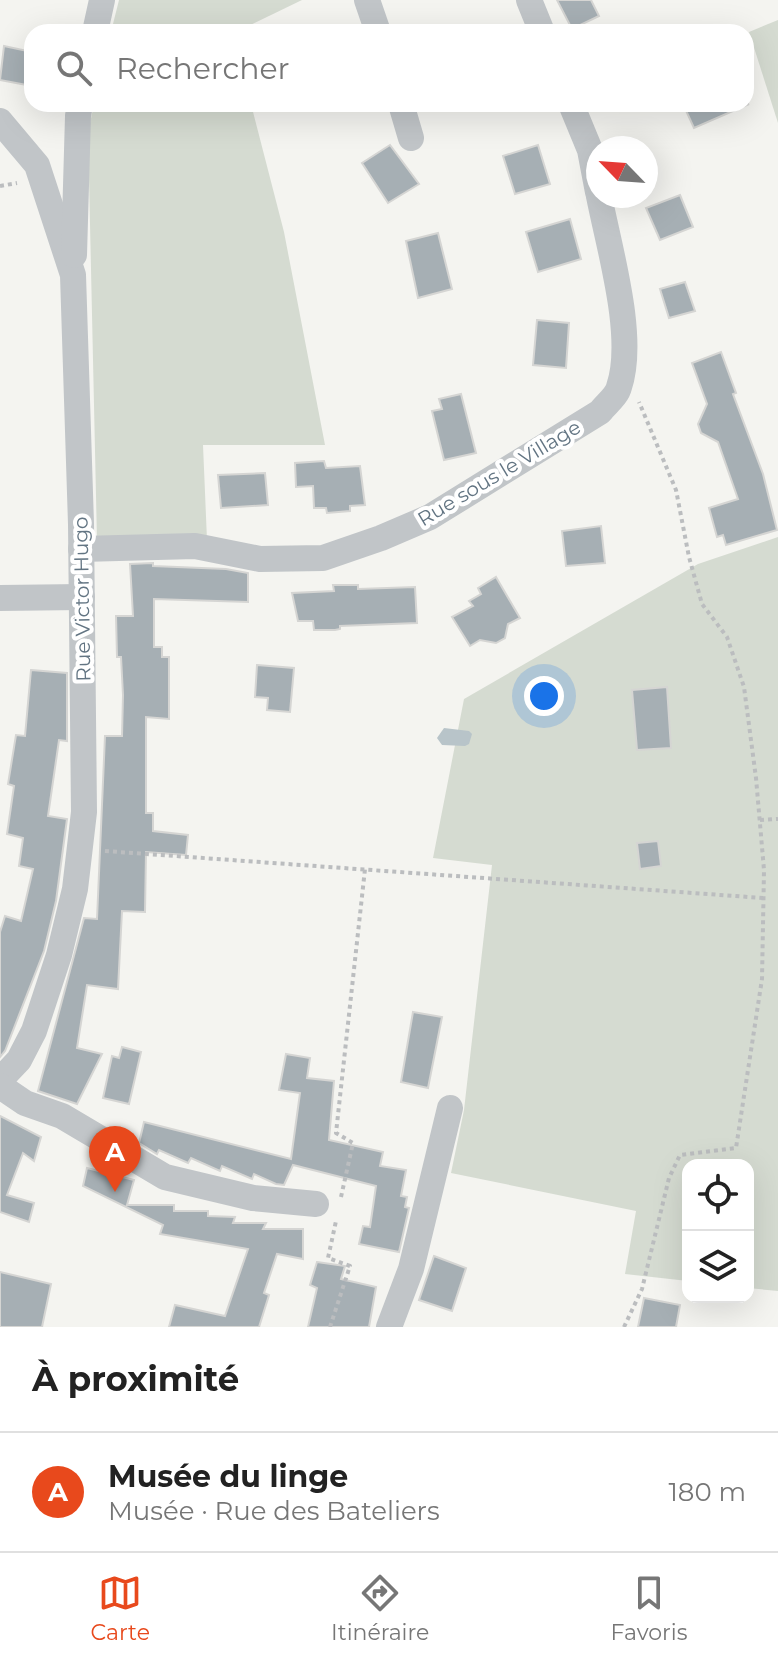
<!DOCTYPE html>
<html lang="fr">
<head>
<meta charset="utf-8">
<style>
  :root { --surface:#fff; --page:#f2f2f2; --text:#222; --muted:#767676; --line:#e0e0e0; --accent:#e8491c }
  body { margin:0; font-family:Montserrat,sans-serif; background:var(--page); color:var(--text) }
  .controls { position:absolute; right:24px; bottom:24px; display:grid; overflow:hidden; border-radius:16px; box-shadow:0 8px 32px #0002 }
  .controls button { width:72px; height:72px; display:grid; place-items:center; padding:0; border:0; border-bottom:2px solid var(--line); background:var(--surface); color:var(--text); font:40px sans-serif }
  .compass { position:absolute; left:586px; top:136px; width:72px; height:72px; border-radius:50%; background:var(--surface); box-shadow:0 8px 32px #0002; rotate:295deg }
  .you { position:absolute; left:544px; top:696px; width:28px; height:28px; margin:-20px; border:6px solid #fff; border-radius:50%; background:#1a73e8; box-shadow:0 0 0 12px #1a73e833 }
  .badge { display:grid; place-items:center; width:52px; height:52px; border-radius:50%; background:var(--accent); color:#fff; font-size:26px; font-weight:700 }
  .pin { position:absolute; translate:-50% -66px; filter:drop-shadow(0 2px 4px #0008) }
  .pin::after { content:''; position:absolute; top:42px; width:28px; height:24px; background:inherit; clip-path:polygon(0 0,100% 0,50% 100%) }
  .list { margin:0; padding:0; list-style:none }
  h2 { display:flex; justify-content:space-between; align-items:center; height:104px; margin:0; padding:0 32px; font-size:34px }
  h2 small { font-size:26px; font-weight:400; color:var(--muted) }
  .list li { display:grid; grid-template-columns:52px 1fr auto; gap:24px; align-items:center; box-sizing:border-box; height:120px; padding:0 32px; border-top:2px solid var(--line) }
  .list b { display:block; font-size:30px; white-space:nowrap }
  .list p { margin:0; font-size:26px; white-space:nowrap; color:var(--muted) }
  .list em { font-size:26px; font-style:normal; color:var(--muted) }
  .icon { flex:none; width:44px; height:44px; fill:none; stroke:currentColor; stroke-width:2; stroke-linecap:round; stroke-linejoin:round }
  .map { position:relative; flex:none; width:778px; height:1327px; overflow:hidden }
  .search { position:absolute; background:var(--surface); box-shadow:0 8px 32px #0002; left:24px; right:24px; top:24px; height:88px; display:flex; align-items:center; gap:20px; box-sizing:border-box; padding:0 28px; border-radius:24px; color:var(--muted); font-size:30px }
  .sheet { height:224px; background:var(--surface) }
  nav { display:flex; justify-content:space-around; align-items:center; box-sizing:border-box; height:112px; border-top:2px solid var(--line); background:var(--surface); font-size:22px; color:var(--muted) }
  nav a { display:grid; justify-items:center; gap:4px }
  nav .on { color:var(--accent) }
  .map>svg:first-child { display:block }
</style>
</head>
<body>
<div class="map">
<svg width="778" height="1327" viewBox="0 0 778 1327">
  <rect width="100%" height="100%" fill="#f4f4f0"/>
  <g fill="#d5dbd1">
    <path d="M119,0H302L236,32H111Z"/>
    <path d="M778,20V123L749,32Z"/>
    <path d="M94,104H251L284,232L325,445H203L207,540L97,541L88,133Z"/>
    <path d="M778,537V1291L748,1288V1165H688V1281L625,1274L636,1211L451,1173L464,1110L492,865L433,858L464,699L698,564Z"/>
  </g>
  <path fill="#b8c4c9" d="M444,728L469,731L472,734L469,744L465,746L442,745L437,738Z"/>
  <g fill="#a6afb4" stroke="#d5d5d3" stroke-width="2">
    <path d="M557,0H591L599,16L572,29Z"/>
    <path d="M4,46L32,52V86L0,80Z"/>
    <path d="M683,104H749L694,128Z"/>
    <path d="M390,145L419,184L388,203L362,163Z"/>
    <path d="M538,145L550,184L515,194L503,156Z"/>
    <path d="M680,195L693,227L660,240L646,208Z"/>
    <path d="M570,219L581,259L538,272L526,232Z"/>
    <path d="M438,233L452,289L418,298L406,241Z"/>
    <path d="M685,282L695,311L669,318L660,289Z"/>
    <path d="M537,320L569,323L566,368L533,365Z"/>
    <path d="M721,352L736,393L733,394L763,474L777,530L726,545L723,535L717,537L709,508L738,499L718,442L701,433L698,424L707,404L692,363Z"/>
    <path d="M461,394L476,453L444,460L432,411L442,409L439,399Z"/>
    <path d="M324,461L326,468L360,466L365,505L350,506V511L327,513L326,508H314L313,486L296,487L295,463Z"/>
    <path d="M265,473L268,505L221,508L218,475Z"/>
    <path d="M601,526L605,563L566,566L562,531Z"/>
    <path d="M153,563V566L226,569L248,573V602L154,599V647H162V657H169V719L146,717V813H153V831L188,835L186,855L146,852L145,912L122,911L118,989L87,985L77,1048L102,1054L77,1104L38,1091L84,918L97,919L105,736H122L123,695L121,657H117L116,616H133L130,564Z"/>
    <path d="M496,577L520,618L508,624L505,638L496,643L480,640L470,646L452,617L473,606L469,601L481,594L478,588Z"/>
    <path d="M333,585H358V589L415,587L417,623L340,626V629L335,630H314L313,621H298L292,593L334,591Z"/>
    <path d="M257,665L294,668L290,712L267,710L268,698L255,697Z"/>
    <path d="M31,670L67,673V741L59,740L48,816L67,819L56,901L44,951L5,1051L0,1057V932L5,916L21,921L33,869L19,866L23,838L7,834L14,786L8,784L16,735L25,736Z"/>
    <path d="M667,687L671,748L637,750L632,690Z"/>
    <path d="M658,841L661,866L640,869L637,843Z"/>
    <path d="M413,1012L442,1017L428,1088L401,1082Z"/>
    <path d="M122,1047L141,1052L129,1104L103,1098L112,1056L119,1058Z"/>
    <path d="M286,1054L310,1058L307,1078L334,1081L329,1140L383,1152L380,1166L406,1170L401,1196L407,1197L405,1207L409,1208L399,1252L359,1244L363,1226L370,1227L376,1186L293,1165L284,1185L276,1184L254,1174L252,1179L222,1166L220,1171L191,1158L188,1163L159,1150L157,1154L139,1143L144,1122L291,1159L300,1093L279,1090Z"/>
    <path d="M0,1116L41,1137L34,1161L23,1153L7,1195L34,1203L29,1222L0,1212Z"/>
    <path d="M87,1168L134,1180L127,1205H174V1211H208V1216L235,1217L233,1223H266L263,1229H303V1259L277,1254L264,1293L269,1295L259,1327H169L175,1305L225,1316L248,1249L160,1234L163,1225L83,1186Z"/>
    <path d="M434,1256L466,1268L452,1311L419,1300Z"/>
    <path d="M317,1262L345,1266L341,1279L376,1287L369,1327H308L317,1288L310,1285Z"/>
    <path d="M0,1272L51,1284L42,1327H0Z"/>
    <path d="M644,1298L680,1305L676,1327H638Z"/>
  </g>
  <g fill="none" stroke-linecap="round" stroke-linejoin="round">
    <g stroke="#bbbdbf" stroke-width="4" stroke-dasharray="4 4" stroke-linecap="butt">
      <path d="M0,186L17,183"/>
      <path d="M760,820L778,819"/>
      <path d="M105,851L763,898"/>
      <path d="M341,1197L353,1143L336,1133L365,869"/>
      <path d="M330,1327L350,1266L328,1258L336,1221"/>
      <path d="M624,1327L642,1289L669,1178L680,1155L736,1148L762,979L764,870L756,778L744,687L727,637L702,604L689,557L676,490L639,402"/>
    </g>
    <g stroke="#c1c5c8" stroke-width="26">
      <path d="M367,0L378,32"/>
      <path d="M529,0L542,32"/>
      <path d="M95,32L102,0"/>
      <path d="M401,104L411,138"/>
      <path d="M571,104L590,150L598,192"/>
      <path d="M0,121L37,165L73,275L81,524L84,812L75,889L59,955L34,1031L19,1060L0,1080"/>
      <path d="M74,255L78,116L80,104"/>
      <path d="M81,549L195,546L260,559L323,558L381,538L430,517L600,412C606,404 617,396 619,387C636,337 609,248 599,196"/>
      <path d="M0,598L82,597"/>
      <path d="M0,1086L25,1103L62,1116L165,1177L253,1198L316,1204"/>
      <path d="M389,1327L411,1269L450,1108"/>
    </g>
  </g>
  <g text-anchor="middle" stroke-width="8" stroke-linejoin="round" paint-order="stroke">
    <g font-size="20" fill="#627482" stroke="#fff">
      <text transform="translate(499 473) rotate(-31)" y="7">Rue sous le Village</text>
      <text transform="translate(82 599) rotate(-91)" y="7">Rue Victor Hugo</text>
    </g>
  </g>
</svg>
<div class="controls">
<button><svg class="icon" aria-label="locate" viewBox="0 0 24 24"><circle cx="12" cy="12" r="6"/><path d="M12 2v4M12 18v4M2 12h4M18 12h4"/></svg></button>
<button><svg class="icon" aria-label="layers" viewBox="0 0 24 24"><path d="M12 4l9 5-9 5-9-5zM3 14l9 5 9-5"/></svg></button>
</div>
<svg class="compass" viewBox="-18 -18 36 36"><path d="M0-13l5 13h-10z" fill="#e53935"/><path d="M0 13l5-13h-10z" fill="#767676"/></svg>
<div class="you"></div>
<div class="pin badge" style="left:115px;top:1192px">A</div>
<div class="search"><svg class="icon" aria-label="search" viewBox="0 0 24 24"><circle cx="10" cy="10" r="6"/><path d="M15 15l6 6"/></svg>Rechercher</div>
</div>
<section class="sheet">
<h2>À proximité<small></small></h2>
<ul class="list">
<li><span class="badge">A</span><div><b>Musée du linge</b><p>Musée · Rue des Bateliers</p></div><em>180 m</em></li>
</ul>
</section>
<nav>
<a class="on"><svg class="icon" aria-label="map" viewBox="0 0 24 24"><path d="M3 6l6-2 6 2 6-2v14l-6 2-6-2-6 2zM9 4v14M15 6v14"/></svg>Carte</a>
<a><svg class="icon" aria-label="directions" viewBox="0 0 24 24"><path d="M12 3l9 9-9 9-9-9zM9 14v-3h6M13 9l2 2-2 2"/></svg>Itinéraire</a>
<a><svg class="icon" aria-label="saved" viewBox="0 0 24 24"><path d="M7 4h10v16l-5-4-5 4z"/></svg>Favoris</a>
</nav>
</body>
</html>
